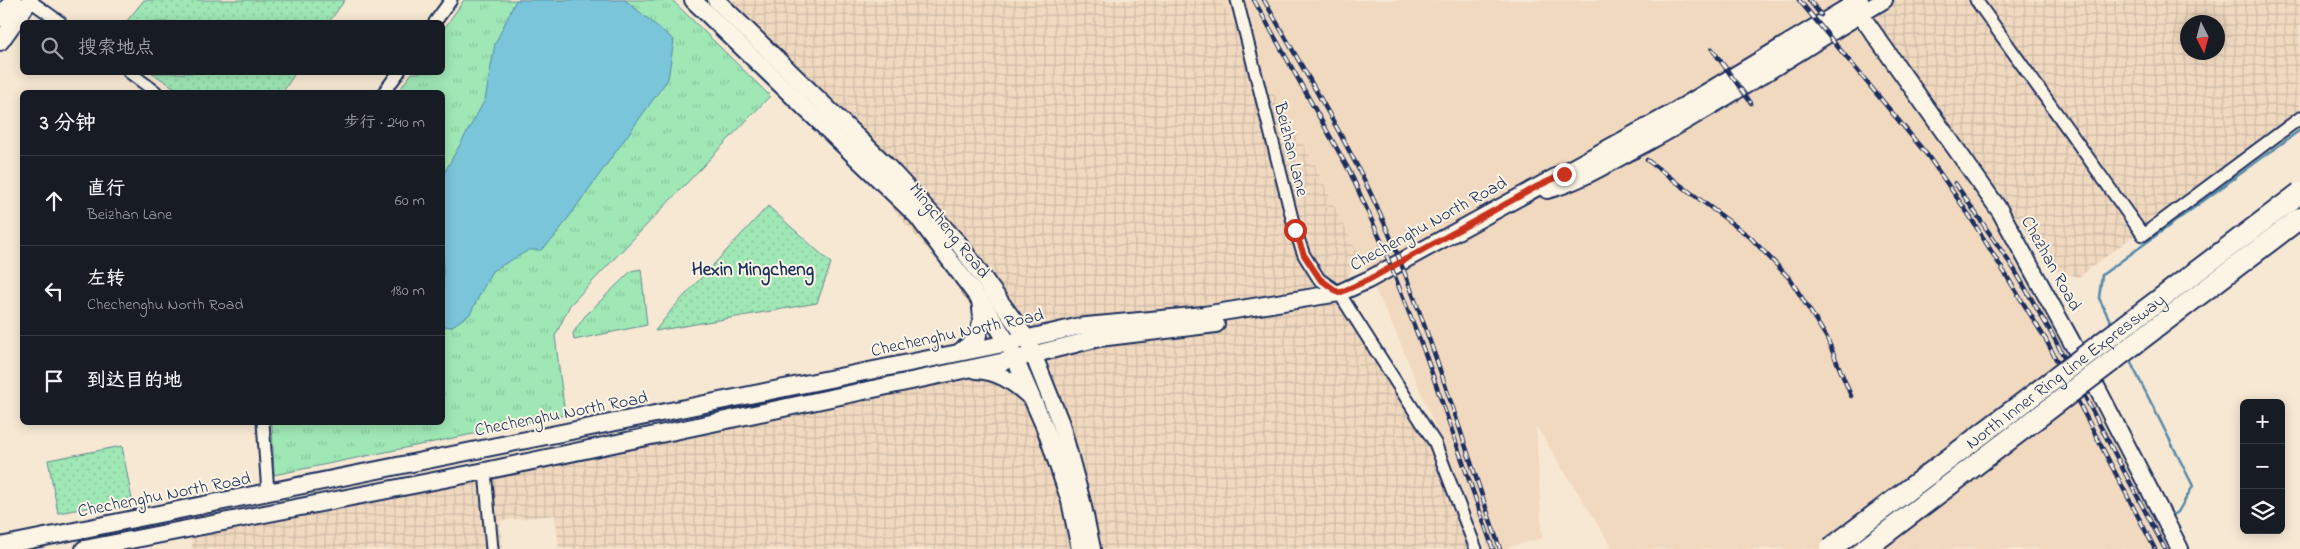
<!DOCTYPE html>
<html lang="zh">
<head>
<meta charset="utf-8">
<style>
  :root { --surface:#171b24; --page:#242831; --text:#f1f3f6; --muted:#9ea1a6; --line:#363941 }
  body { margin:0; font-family:"Indie Flower","LXGW WenKai TC",sans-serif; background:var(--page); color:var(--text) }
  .controls { position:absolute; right:15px; bottom:15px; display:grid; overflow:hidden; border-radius:8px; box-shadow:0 2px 12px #0003 }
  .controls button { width:45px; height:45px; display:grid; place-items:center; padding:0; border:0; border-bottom:1px solid var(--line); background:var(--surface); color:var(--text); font:25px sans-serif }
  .compass { position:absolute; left:2180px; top:15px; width:45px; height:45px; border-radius:50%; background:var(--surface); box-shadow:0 2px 12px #0003; rotate:174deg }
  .stop { position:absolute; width:15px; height:15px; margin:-11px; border:4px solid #c8321e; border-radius:50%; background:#fff }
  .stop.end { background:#c8321e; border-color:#fff; box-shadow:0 1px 5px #0008 }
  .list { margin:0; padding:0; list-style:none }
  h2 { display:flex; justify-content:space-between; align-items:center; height:65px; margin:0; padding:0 20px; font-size:21px }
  h2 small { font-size:16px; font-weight:400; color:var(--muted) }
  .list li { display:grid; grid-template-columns:32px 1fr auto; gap:15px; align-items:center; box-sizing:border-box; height:90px; padding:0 20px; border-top:1px solid var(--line) }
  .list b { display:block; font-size:19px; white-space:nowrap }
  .list p { margin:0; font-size:16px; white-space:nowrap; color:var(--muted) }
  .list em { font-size:16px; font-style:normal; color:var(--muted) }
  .icon { flex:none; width:28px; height:28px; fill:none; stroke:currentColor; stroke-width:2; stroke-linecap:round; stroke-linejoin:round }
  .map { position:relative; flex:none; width:2300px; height:549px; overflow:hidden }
  .search { position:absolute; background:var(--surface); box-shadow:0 2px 12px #0003; left:20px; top:20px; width:425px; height:55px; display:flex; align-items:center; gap:12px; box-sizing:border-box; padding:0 18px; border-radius:8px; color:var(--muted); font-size:19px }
  .panel { position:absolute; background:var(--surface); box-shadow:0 2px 12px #0003; left:20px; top:90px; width:425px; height:335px; border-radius:8px }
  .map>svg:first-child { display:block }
</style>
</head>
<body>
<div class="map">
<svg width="2300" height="549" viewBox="0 0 2300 549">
  <defs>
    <pattern id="industrial-grid" width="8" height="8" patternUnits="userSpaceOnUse" patternTransform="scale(1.25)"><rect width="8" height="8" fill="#f1d9c0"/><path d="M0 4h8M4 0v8" fill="none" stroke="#cebba7"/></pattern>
    <pattern id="grass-dots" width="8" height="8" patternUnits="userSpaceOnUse" patternTransform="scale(1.25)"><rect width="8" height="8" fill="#9fe7b5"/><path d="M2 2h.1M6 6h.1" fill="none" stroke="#88c69e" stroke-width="1.8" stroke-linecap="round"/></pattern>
    <pattern id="park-tufts" width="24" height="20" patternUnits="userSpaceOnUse" patternTransform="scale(1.25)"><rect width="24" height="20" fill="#9fe7b5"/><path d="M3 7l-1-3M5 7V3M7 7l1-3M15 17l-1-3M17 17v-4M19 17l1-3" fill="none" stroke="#88c69e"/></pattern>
  </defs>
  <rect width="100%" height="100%" fill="#f7e8d4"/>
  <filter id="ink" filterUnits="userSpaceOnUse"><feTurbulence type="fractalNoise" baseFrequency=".02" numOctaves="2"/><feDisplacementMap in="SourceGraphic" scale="10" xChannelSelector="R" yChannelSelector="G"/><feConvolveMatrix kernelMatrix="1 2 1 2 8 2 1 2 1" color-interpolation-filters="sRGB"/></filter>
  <g filter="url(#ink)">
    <path fill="#f1d9c0" d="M1220,0H1847L2000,211L2182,549H1613L1536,426L1542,538L1503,549H1486L1397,335L1312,159Z"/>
    <g fill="url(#industrial-grid)" fill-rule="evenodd">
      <path d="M703,0H1220L1312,159L1359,256L1339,293L1435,443L1483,549H559L555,515L500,521L502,549H192L191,528L988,370L1022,397L1004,352L941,266L811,111Z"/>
      <path d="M1847,0H2300V110L2079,277L2053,270L2006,203ZM2188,22H2218V52H2188Z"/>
    </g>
    <g fill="url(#grass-dots)" stroke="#5d8b8a">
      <path d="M144,0H345L329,22H126Z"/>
      <path d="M152,73H295L283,92H181Z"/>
      <path d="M768,206L831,263L817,303L655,331L673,308Z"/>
      <path d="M122,446L132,500L58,513L48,460Z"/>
    </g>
    <g fill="url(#park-tufts)" stroke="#5d8b8a">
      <path d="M464,0H672L770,96L570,305L555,336L565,415L274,475L272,423L442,422V92H398L412,73L442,72L443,30Z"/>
      <path d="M641,269L647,325L574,340L573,333L585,316L631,271Z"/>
    </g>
    <path fill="#7ac5da" stroke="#5489a8" d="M516,0H625L674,40L668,79L553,239L541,250H529L492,271L470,314L451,327L443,326V175L485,100L495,44Z"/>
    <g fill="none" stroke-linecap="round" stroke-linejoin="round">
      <g stroke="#5489a8" stroke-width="2.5">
        <path d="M2112,325L2099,298L2102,275L2300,130"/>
        <path d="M2129,359L2193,486L2178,512L2172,516"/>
      </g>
      <g stroke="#1b2f5e" stroke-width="15">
        <g id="street">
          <path d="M29,0L60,22"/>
          <path d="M1237,0L1295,230L1304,255L1319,279L1339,293L1435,443L1476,549"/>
          <path d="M1976,0L2143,235L2300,118"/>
          <path d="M435,22L451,0"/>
          <path d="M129,72L156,92"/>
          <path d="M384,92L399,72"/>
          <path d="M263,422L268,493"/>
          <path d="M485,471L492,549"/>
        </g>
      </g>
      <g stroke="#1b2f5e" stroke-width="20">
        <g id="secondary">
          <path d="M693,0L917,216L985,307L1008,343L1046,430L1070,501L1080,549"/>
          <path d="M716,0L886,165L959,244L1027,339L1061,424L1082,502L1092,549"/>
          <path d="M1860,14L2000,211L2098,390L2180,549"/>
          <path d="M0,18L13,0"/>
          <path d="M0,42L30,0"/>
          <path d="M1547,190C1582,181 1613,160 1646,143C1727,99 1804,48 1884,0"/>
          <path d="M961,351L977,339L982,317L980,299"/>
          <path d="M976,370C998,371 1012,381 1029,396"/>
          <path d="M0,546L1008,343L1076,327L1204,315L1339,293L1368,280L1667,116L1860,0"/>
          <path d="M84,549L485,471L1015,359L1099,338L1216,324"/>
        </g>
      </g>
      <use href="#street" stroke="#fcf5e5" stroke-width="11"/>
      <use href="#secondary" stroke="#fcf5e5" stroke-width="16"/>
      <g stroke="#1b2f5e" stroke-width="4.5">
        <g id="rail">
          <path d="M1254,0L1350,172L1381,241L1426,356L1493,549"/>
          <path d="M1264,0C1307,76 1355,153 1389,234C1432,337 1464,444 1500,549"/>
          <path d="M1799,0L1928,156L1969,215L2046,340L2155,549"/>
          <path d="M1809,0L1821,15"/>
          <path d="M1712,49L1751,103"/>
          <path d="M1647,160L1750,237L1790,279L1827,338L1851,396"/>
          <path d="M1955,183L2014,269L2053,336L2165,549"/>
        </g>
      </g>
      <use href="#rail" stroke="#fcf5e5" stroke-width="2.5" stroke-dasharray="8" stroke-linecap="butt"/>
      <g stroke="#1b2f5e" stroke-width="24" stroke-linecap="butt">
        <g id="highway-bridge">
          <path id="s1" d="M1830,549L2300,193"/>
          <path d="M1865,549L2300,218"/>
        </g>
      </g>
      <use href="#highway-bridge" stroke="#fcf5e5" stroke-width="20"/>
    </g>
  </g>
  <g fill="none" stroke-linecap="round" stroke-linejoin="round" filter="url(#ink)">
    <path stroke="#c8321e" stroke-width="6" d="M1295,230L1304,255L1320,279L1339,293L1368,280L1538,186L1564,174"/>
  </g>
  <g text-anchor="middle" stroke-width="4" stroke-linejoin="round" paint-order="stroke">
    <g font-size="18" fill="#1b2f5e" stroke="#fcf5e5">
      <text transform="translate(1292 149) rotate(76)" y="6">Beizhan Lane</text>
      <text transform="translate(1428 223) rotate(-29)" y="6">Chechenghu North Road</text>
      <text transform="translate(950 230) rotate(51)" y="6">Mingcheng Road</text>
      <text transform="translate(2052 263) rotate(61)" y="6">Chezhan Road</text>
      <text transform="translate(957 332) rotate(-12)" y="6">Chechenghu North Road</text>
      <text dy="6" stroke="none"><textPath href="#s1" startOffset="295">North Inner Ring Line Expressway</textPath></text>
      <text transform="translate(561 413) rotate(-11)" y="6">Chechenghu North Road</text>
      <text transform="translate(164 494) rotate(-11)" y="6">Chechenghu North Road</text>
    </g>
    <g font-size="19" font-weight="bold" fill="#1b2f5e" stroke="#fcf5e5">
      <text x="753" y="275">Hexin Mingcheng</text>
    </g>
  </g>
</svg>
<div class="controls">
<button>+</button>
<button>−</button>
<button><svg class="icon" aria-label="layers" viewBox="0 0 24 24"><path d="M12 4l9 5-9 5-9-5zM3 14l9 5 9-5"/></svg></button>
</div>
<svg class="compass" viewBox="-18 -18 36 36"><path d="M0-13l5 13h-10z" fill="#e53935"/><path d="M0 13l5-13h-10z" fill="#9ea1a6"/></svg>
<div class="stop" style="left:1295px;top:230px"></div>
<div class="stop end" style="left:1564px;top:174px"></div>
<div class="search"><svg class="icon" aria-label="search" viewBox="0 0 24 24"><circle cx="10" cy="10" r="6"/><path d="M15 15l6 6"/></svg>搜索地点</div>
<section class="panel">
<h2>3 分钟<small>步行 · 240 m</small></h2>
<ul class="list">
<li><svg class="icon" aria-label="ahead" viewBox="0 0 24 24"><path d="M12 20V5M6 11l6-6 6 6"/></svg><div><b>直行</b><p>Beizhan Lane</p></div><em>60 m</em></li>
<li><svg class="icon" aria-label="left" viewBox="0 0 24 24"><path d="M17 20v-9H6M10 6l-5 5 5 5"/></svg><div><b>左转</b><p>Chechenghu North Road</p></div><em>180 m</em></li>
<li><svg class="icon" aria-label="arrive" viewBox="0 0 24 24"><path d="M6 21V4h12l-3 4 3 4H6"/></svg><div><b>到达目的地</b></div></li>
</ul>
</section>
</div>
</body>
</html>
